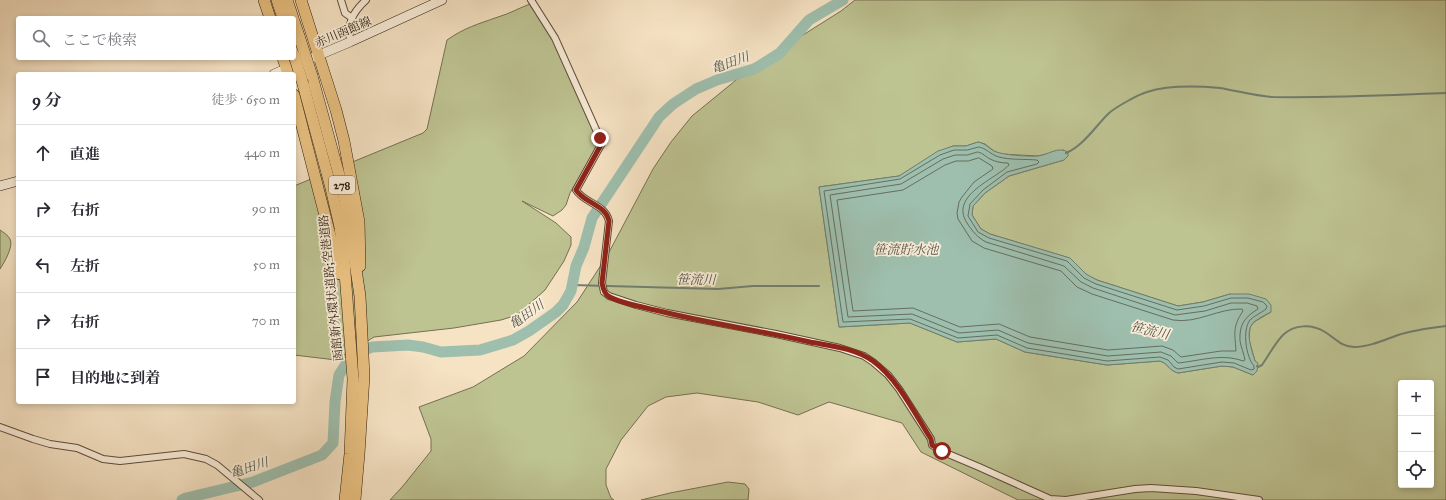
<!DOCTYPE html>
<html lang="ja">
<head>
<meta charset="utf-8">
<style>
  :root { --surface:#fff; --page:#f2f2f3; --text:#2b2b33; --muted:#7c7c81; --line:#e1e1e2 }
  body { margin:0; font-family:"IM FELL Great Primer","Noto Serif JP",serif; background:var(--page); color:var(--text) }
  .controls { position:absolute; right:12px; bottom:12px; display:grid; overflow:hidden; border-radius:4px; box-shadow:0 2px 6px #0003 }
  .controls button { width:36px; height:36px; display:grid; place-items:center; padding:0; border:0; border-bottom:1px solid var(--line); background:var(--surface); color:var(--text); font:20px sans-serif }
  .stop { position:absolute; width:12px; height:12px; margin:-9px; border:3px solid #8f2418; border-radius:50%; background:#fff }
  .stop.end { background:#8f2418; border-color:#fff; box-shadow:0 1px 4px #0008 }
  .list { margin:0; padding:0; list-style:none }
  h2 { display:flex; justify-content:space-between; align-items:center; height:52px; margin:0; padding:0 16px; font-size:17px }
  h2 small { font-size:13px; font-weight:400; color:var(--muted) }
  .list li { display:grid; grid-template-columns:26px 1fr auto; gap:12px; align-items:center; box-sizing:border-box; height:56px; padding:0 16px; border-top:1px solid var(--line) }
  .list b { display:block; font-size:15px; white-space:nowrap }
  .list em { font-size:13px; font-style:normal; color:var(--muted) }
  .icon { flex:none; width:22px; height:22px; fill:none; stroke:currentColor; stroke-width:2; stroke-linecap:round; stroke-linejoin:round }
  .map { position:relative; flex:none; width:1446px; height:500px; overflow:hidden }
  .search { position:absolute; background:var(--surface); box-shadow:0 2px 6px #0003; left:16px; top:16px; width:280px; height:44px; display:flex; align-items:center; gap:10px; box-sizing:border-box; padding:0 14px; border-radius:4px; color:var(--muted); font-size:15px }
  .panel { position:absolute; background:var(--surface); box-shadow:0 2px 6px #0003; left:16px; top:72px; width:280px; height:332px; border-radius:4px }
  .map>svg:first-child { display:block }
</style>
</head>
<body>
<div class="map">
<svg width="1446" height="500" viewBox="0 0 1446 500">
  <rect width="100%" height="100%" fill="#f6e3c4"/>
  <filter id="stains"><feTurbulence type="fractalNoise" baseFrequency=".005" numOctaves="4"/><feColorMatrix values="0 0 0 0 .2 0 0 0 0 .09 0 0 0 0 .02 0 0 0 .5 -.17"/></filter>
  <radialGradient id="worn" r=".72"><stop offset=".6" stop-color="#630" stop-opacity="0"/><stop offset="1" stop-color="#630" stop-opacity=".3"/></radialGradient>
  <g fill="#bec392" stroke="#767050" fill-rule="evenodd">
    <path d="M855,0H1446V500H1018L921,452L902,423L829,402L798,415L758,402L697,393L666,397L648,406L621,440L606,469V485L611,498L614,500H390L403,486L431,451V439L419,407L473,387L524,356L577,302L607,256L653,169L671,142L692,116L752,67L841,11ZM978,142L985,144L994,151L1001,154L1038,156L1064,150V160L1009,176L985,193L973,206L972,215L981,229L990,234L1069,258L1086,275L1097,280L1178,306L1203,302L1230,294L1271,312L1254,322L1250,327L1249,340L1255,361L1253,375L1233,367L1222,366L1178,373C1168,370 1169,364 1160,361L1107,365L1025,352L996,339L957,342L910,323L839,327L819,187L899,176L953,146H966ZM1401,383H1431V485H1401Z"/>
    <path d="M530,4L552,38L599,143L570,193L566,205L562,210L553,216L522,201L556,223L571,237V245L564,261L545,290L517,315L501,320L454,328L374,337L336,360L294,355V186L423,133L427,129L447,40C464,28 478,24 498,17C509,14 519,8 530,4Z"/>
    <path d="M0,230C3,232 8,235 10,239C14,246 4,263 0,269Z"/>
    <path d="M728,482L745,484L749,489L748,500H641L670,493Z"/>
  </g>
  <path fill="#9ebfae" stroke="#717e6e" d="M978,142C987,144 988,148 994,151C1001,155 1030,157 1038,156C1048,155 1058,146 1068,152V156L1064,160L1009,176L985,193L973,206L972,215L981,229L990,234L1070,258L1086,274L1097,280L1178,306L1203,302L1230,294H1249L1266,299L1271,305V312C1265,315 1259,318 1254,322C1244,331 1252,350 1255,361L1258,363L1257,371L1253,375L1233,367L1222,366L1178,373C1168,370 1169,364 1160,361L1107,365L1025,352L996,339L957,342L910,323L839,327L819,187L899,176L938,151L953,146H966Z"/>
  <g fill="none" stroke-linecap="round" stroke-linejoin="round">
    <g stroke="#666e5e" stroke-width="1">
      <path d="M979,147C986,148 991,155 999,157C1010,160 1025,159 1037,160L1039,162L1037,164L1007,172L983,190L970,204L968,216L978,232L989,238L1067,261L1084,278L1096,284L1177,310L1204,306L1231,298H1248L1263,302L1267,306L1266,309C1261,313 1254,316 1250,320C1242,330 1246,357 1254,366V369L1251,370L1234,363L1222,362L1178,369L1174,367L1168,360L1160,357L1107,361L1027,348L997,335L958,338L910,319L843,322L824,191L900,179L940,155L954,150H967Z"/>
      <path d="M978,152C983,153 986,157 990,159C996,162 1002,163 1008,163L1009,165C996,179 949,195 967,223C973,232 977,237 986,242L1064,266L1081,282L1093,288L1175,315L1205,311L1231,303H1247L1257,306L1258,309C1245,317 1239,324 1240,341C1241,347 1244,354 1245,360L1243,361C1222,353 1199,361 1178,363L1171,356L1161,352L1108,356L1028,343L998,330L959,333L912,314L848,317L830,195L901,184L943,159L955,155H967Z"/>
      <path d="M979,158L992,166L993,169L974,182L962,197L959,202L957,213L958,219L972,241L984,248L1061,271L1077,287L1092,294L1173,320C1197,324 1219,308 1242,309L1243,311C1232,327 1235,334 1236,351H1221L1181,357L1173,350L1162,346L1108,350L1030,337L999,324L960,327L913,308L853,311L837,200L903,190L945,165L956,161H968Z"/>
    </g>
    <g stroke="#717e6e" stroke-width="2">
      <path d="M1066,153C1083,146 1095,127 1108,114C1114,108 1139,94 1147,92C1169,85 1197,86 1220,88C1238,91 1255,96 1273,97C1331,98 1389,95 1446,93"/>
      <path d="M572,285L718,289L753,286H819"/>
      <path d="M1257,366L1258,367L1262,365C1269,355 1275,343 1283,335C1294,324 1312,324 1325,332C1335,338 1341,347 1354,347C1369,347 1384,340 1398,335C1413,330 1430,328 1446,326"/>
    </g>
    <path stroke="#9ebfae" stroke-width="11" d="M182,500L186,498L253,482L322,455L333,443L335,402L339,375L348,361L360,352L372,347L408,345L423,347L441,352L480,350L513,340L529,331L556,312L563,305L571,291L576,266L584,247L592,218L659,117L673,104L696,89L717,80L754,69L761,65L780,53L809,20L843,0"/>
    <g stroke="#604e3c" stroke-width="8">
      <g id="street">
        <path d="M341,0L345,13L352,18"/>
        <path d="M531,0L555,38L602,143L576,190C584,203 605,204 609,221L602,283L604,292L609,296L636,305L667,313L776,334L840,348L864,356L873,362L888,375L899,389L931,439L932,445L941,451L979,467L1050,499L1066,500L1135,489L1151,488L1196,491L1259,500"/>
        <path d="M350,42C348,23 351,14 366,0"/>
        <path d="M0,427L33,439L50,444L77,448L103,459L120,461L184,454L206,459L217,465L259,500"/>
      </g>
    </g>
    <g stroke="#2e1c0e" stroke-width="10">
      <g id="secondary">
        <path d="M274,74L350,42L442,0"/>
        <path d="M0,186L18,181"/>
      </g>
    </g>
    <g stroke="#2e1c0e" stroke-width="12">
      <g id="highway">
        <path d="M264,0L270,18"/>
        <path d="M277,0L283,18"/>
        <path d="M287,0L293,18"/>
        <path d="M301,0L336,110L344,141L359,222L360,266"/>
        <path d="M294,21L300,39"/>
        <path d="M283,58L288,74"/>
        <path d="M312,76L341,182L348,216L360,296L364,376L359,454L355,500"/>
        <path d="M303,84L331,188L340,227L344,259L353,379L350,454L345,500"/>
        <path d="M294,95L340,274"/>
      </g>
    </g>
    <use href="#street" stroke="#f9edd9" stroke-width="6"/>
    <use href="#secondary" stroke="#f9edd9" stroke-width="9"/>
    <use href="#highway" stroke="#ebc282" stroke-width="11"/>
    <g stroke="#2e1c0e" stroke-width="12" stroke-linecap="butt">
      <g id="highway-bridge">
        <path d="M300,39L312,76"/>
        <path d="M294,55L303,84"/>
      </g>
    </g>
    <use href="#highway-bridge" stroke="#ebc282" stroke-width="11"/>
  </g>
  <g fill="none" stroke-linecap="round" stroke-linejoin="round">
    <path stroke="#8f2418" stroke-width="5" d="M600,138L602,143L576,190C584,203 605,204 609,221L602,283C603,288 604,293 608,296C620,303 642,307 655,310C706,323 758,330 810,342C831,346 855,348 873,361C898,379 915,414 931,439L932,445L942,451"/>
  </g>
  <g text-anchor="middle" stroke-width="3.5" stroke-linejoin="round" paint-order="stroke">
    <rect fill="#f9edd9" stroke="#6b5b4b" stroke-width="1" x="329" y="176" width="26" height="18" rx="3"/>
    <g font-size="11" font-weight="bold" fill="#2e1c0e">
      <text x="342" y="189">278</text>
    </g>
    <g font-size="12" fill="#2e1c0e" stroke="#f9edd9">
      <text transform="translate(343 32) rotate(-23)" y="4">赤川函館線</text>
      <text transform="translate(331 288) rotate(-96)" y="4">函館新外環状道路;空港道路</text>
    </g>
    <g font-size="13" font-style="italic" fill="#555546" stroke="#f9edd9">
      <text transform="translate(730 62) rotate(-20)" y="5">亀田川</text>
      <text x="906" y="254">笹流貯水池</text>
      <text transform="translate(696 279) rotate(1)" y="5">笹流川</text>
      <text transform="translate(526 314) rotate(-35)" y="5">亀田川</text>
      <text transform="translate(1150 330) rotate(13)" y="5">笹流川</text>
      <text transform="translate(249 467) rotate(-18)" y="5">亀田川</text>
    </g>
  </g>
  <rect width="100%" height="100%" filter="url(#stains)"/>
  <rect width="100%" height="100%" fill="url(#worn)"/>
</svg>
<div class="controls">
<button>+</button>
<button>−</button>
<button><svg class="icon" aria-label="locate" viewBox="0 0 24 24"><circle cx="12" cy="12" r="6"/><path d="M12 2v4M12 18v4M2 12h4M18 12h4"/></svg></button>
</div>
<div class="stop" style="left:942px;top:451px"></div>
<div class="stop end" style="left:600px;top:138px"></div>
<div class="search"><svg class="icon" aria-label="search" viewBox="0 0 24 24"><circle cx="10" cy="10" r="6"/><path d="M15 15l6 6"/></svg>ここで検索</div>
<section class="panel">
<h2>9 分<small>徒歩 · 650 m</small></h2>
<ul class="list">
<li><svg class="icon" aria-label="ahead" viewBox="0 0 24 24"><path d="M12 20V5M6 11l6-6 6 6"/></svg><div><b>直進</b></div><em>440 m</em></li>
<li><svg class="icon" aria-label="right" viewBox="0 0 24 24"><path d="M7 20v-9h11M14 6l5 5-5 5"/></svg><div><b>右折</b></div><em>90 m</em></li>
<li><svg class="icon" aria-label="left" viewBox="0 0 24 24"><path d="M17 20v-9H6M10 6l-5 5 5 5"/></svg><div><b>左折</b></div><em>50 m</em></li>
<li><svg class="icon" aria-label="right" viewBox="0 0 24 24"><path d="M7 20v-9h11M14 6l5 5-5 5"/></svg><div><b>右折</b></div><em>70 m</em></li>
<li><svg class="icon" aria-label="arrive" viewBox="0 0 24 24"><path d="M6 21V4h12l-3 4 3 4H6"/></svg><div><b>目的地に到着</b></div></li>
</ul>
</section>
</div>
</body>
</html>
